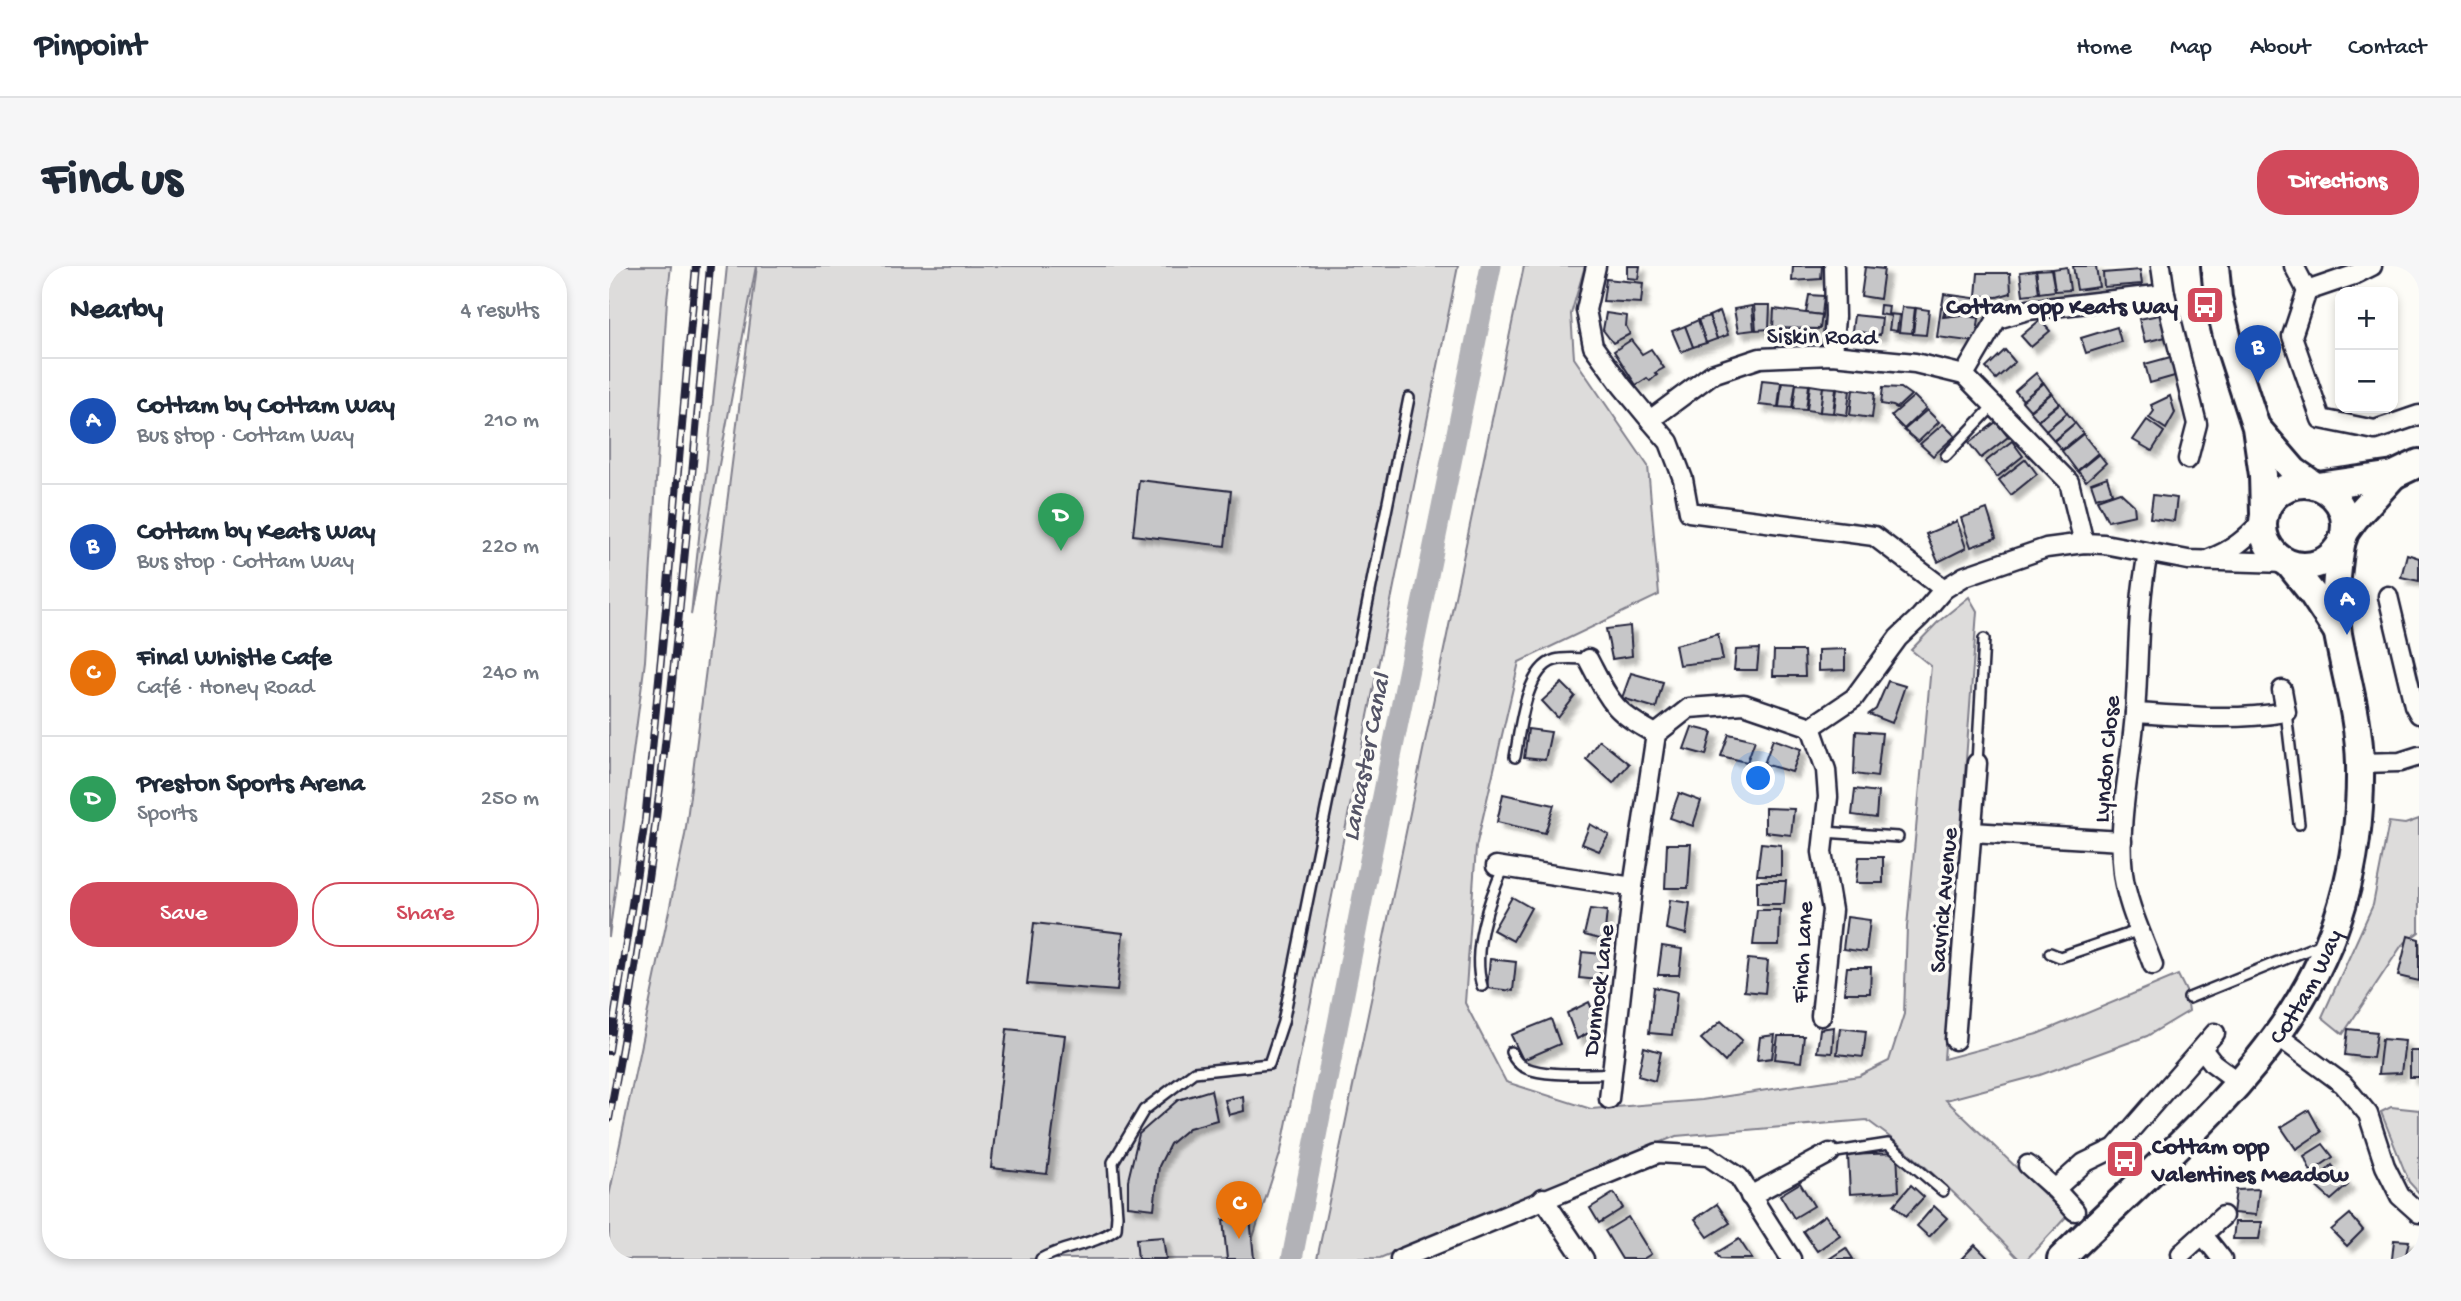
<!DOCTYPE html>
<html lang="en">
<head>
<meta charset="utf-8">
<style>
  :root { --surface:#fff; --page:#f6f6f7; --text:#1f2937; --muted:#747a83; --line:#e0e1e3; --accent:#d1495b }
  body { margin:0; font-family:"Gochi Hand",sans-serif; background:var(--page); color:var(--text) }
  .controls { position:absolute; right:21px; top:21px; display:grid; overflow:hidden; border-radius:14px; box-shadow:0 4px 10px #0003 }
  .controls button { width:63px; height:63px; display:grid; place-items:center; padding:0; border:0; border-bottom:2px solid var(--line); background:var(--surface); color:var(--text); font:35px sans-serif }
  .you { position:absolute; left:1150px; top:513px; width:24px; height:24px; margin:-18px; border:5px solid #fff; border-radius:50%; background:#1a73e8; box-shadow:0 0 0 10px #1a73e833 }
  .badge { display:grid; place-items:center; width:46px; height:46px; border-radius:50%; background:var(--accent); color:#fff; font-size:23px; font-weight:700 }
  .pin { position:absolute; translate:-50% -58px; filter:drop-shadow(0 2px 4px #0008) }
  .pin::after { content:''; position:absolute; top:37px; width:24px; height:21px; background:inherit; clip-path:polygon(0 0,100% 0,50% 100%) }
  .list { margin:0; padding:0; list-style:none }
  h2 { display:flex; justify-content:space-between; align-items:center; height:91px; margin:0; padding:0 28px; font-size:30px }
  h2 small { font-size:23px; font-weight:400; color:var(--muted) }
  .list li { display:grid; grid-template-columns:46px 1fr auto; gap:21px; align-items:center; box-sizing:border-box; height:126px; padding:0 28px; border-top:2px solid var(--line) }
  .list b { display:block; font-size:26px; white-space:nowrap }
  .list p { margin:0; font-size:23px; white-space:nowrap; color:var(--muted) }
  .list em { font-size:23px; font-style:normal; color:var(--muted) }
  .actions { display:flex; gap:14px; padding:21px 28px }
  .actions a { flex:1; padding:16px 0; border:2px solid var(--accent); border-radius:28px; text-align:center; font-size:24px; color:var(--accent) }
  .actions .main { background:var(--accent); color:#fff }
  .map { position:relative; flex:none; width:1810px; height:993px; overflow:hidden; border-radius:28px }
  header { display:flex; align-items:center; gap:42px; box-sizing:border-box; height:98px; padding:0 35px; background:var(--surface); border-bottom:2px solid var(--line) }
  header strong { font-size:33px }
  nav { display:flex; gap:38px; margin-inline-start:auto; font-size:24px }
  .intro { display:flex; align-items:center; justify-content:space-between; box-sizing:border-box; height:168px; padding:0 42px }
  h1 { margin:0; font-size:49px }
  .button { padding:18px 32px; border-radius:28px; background:var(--accent); color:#fff; font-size:24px; font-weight:700 }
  main { display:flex; gap:42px; padding:0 42px }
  aside { flex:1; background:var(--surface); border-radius:28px; box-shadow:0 4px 10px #0003 }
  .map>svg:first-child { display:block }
</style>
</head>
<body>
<header>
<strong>Pinpoint</strong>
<nav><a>Home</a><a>Map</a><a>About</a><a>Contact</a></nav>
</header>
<div class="intro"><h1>Find us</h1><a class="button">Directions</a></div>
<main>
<aside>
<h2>Nearby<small>4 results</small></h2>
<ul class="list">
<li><span class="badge" style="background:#1a4fb4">A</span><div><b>Cottam by Cottam Way</b><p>Bus stop · Cottam Way</p></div><em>210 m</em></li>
<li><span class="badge" style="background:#1a4fb4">B</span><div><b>Cottam by Keats Way</b><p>Bus stop · Cottam Way</p></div><em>220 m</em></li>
<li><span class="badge" style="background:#e8710a">C</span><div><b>Final Whistle Cafe</b><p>Café · Honey Road</p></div><em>240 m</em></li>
<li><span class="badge" style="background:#2e9e5b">D</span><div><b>Preston Sports Arena</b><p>Sports</p></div><em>250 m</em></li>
</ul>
<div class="actions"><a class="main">Save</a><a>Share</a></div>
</aside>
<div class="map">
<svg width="1810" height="993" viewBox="0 0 1810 993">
  <defs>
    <filter id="shadow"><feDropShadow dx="6" dy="6" stdDeviation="2" flood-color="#0004"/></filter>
  </defs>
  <rect width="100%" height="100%" fill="#fdfcf7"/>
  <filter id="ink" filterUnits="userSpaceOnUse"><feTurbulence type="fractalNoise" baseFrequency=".0143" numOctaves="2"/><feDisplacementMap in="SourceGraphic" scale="14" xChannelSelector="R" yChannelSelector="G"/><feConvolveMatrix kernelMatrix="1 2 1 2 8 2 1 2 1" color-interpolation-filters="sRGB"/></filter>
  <g filter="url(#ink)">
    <g fill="#dddcdb" stroke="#807f8b" stroke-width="2">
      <path d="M5,0H62L58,34L36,395L0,671V26Z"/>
      <path d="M118,0H147L82,349Z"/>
      <path d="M148,0H849L672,885L637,993H0V930L76,569Z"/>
      <path d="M915,0H976L962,48L965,92L1039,200L1050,329L910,396L867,581L856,737L897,816L982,843L1093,834L1250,810L1280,795L1295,748L1298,661L1322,400L1302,384L1329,356L1360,331L1368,345L1335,793L1428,768L1569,709L1577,725L1580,745L1538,770L1431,809L1337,834L1458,950L1418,993H1410C1362,943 1314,894 1258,854L1067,870L771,992L708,993Z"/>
      <path d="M1810,553V666L1793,679L1734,768L1713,751L1764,639L1780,556L1796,558Z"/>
      <path d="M1782,841L1810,844V927L1800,916L1772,846Z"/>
    </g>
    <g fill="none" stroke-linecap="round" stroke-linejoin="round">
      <path stroke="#b2b2b7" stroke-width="21" d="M683,993L761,594L882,0"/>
    </g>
    <g fill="#c6c6c8" stroke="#22223b" stroke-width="2" filter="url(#shadow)">
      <path d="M1018,0H1031L1029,13L1018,12Z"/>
      <path d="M1184,0H1213L1212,13L1183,15Z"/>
      <path d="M1464,0H1487L1490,21L1468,24Z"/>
      <path d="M1256,1L1275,3L1271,33L1252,30Z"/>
      <path d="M1458,1L1461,24L1446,25L1443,3Z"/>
      <path d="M1442,3L1446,25L1430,27L1427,4Z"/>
      <path d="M1427,4L1430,27L1414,29L1411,6Z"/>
      <path d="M1531,4L1533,18L1495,21L1494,7Z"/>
      <path d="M1369,7H1401L1402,27L1388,31L1367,30Z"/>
      <path d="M997,13L1034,17L1032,37L994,35Z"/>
      <path d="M1335,28L1372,33L1370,51L1352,48L1336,51L1337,41L1333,40Z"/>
      <path d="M1200,29L1215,30L1213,49L1197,47Z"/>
      <path d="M1145,39H1161L1160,63L1147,64Z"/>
      <path d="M1271,39L1280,40L1279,48L1290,49L1288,65L1280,64L1282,50L1270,48Z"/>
      <path d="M1143,40L1145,64L1129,66L1125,43Z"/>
      <path d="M1293,41L1306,42L1303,67L1290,66Z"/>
      <path d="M1332,41L1336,42L1334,51L1352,49L1370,52L1367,76L1328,71Z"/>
      <path d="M1307,42L1320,44L1317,69L1304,68Z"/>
      <path d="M1165,43L1213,49L1211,63L1164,62Z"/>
      <path d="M1111,45L1119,69L1108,73L1100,50Z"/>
      <path d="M997,47L1018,50L1017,60L1021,68L1004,77L994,64Z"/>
      <path d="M1555,48L1561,70L1536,76L1530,53Z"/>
      <path d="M1245,49L1273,52L1271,69L1243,65Z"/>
      <path d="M1100,50L1108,73L1097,77L1089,54Z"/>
      <path d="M1089,54L1097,77L1084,81L1076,60Z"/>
      <path d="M1431,54L1441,65L1422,81L1412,70Z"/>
      <path d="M1076,60L1084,81L1072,86L1063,65Z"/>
      <path d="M1508,61L1512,76L1477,87L1472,72Z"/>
      <path d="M1022,74L1033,88L1042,83L1055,102L1046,107L1048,109L1041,115L1038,112L1027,119L1005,85Z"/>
      <path d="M1396,84L1406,96L1387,113L1377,102Z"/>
      <path d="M1565,90L1569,109L1541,117L1536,98Z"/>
      <path d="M1427,107L1434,117L1414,134L1406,125Z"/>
      <path d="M1153,114L1172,116L1169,141L1150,139Z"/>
      <path d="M1173,116L1187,117L1183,142L1170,141Z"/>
      <path d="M1435,117L1442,127L1421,144L1413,135Z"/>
      <path d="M1187,118L1200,119L1197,144L1184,143Z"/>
      <path d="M1201,119L1214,121L1211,146L1198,144Z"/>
      <path d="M1214,121L1227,122L1224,147L1211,146Z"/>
      <path d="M1274,121L1292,122L1302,129L1288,142L1284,140L1272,138Z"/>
      <path d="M1228,122L1241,124L1238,149L1225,147Z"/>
      <path d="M1244,123L1266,126L1263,152L1241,149Z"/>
      <path d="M1443,127L1450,137L1429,154L1421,145Z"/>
      <path d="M1305,130L1317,142L1295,163L1282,150Z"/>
      <path d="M1561,130L1566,147L1557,163L1540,152L1545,145L1542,139Z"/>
      <path d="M1451,137L1458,147L1437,164L1429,155Z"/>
      <path d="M1318,144L1330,156L1309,176L1295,164Z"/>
      <path d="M1458,147L1466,157L1445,174L1437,165Z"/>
      <path d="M1538,154L1555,166L1543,185L1524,174Z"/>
      <path d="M1387,156L1399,171L1372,192L1360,177Z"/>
      <path d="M1466,157L1474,167L1453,184L1445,175Z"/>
      <path d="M1334,158L1346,170L1324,190L1311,178Z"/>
      <path d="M1474,168L1489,187L1468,205L1453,185Z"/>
      <path d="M1403,175L1414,190L1388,211L1376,196Z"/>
      <path d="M1490,188L1497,197L1477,215L1469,205Z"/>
      <path d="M1417,193L1428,208L1402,229L1390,214Z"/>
      <path d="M1498,211L1503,227L1487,232L1482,217Z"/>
      <path d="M530,214L622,225L616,280L524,269Z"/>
      <path d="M1511,226L1525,239L1526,249L1499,255L1488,234Z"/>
      <path d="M1544,229L1568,232L1565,255L1541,252Z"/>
      <path d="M1378,243L1387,272L1362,281L1352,252Z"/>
      <path d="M1348,255L1357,282L1329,296L1317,268Z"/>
      <path d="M1798,288L1810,292V315L1792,311Z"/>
      <path d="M1021,360L1023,390L1003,393L997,363Z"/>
      <path d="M1109,368L1114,394L1070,399L1066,379Z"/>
      <path d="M1150,383L1148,404H1125L1127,384Z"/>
      <path d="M1236,383V404L1209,405V384Z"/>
      <path d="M1165,385H1195L1196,410H1164Z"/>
      <path d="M1022,407L1054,416L1047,442L1013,432Z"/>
      <path d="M1279,415L1296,420L1283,457L1260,448L1267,443Z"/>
      <path d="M953,417L966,430L949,452L933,435Z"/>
      <path d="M1083,461L1103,466L1097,489L1075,483Z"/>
      <path d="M919,463L942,466L936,494L915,492Z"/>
      <path d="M1247,465L1273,467L1268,511L1245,508Z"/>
      <path d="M1120,468L1146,474L1138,496L1112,490Z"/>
      <path d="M1164,473L1192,483L1183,506L1155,498Z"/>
      <path d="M990,474L1020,498L1004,517L977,493Z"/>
      <path d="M1246,523L1269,526L1267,552L1243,549Z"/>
      <path d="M1070,527L1092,535L1084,560L1061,552Z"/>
      <path d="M894,528L945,539L936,567L888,556Z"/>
      <path d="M1156,542L1185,543L1182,569L1156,566Z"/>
      <path d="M981,558L1000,569L990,585L973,578Z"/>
      <path d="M1152,577L1172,579V609H1148Z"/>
      <path d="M1058,578H1082L1079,622H1056Z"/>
      <path d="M1250,591H1274V617H1247Z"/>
      <path d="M1148,615H1177L1175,638H1148Z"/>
      <path d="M903,631L922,642L904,675L884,664Z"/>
      <path d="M1061,634L1081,637L1077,668L1057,663Z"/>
      <path d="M981,643L998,645L995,674L975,669Z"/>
      <path d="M1148,644H1171L1170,679H1144Z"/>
      <path d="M1238,651L1261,654L1257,686L1234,683Z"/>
      <path d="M425,657L514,667L508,725L418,718Z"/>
      <path d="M1799,670L1810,673V715L1789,710Z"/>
      <path d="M1053,680L1073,683L1070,709H1049Z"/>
      <path d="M973,686L993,688L990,714L970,712Z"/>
      <path d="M881,693L907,696L904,725L878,722Z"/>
      <path d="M1139,693L1159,695L1156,727L1135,725Z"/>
      <path d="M1238,701H1262L1261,727H1235Z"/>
      <path d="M1045,721L1068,726L1063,769L1040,767Z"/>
      <path d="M980,736L991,761L968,773L958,747Z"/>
      <path d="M942,753L951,778L914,794L902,769Z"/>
      <path d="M1112,755L1133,774L1116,796L1092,773Z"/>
      <path d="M1225,761L1223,787L1208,786L1211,763Z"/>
      <path d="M1231,762L1257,765L1254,791L1228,788Z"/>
      <path d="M398,763L456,769L438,908L382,902Z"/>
      <path d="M1739,763L1768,766L1764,792L1736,789Z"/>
      <path d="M1166,769L1163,792L1148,794L1151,771Z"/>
      <path d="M1169,770H1195L1192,796L1166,793Z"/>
      <path d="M1773,773L1796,775L1792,807L1769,808Z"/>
      <path d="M1035,781L1052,786L1046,815L1029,810Z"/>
      <rect x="1801" y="785" width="9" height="26"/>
      <path d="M602,824L608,854L580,862L561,878L550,900L545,943L519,940V914L530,868L569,834Z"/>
      <path d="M634,830L635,845L620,849L616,834Z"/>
      <path d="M1700,844L1712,866L1687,883L1672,861Z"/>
      <path d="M1714,878L1724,891L1702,906L1695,890Z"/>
      <path d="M1288,887L1290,925L1241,928L1239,889Z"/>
      <path d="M1723,899L1739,919L1722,934L1704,918Z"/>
      <path d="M1191,917L1205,940L1185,952L1171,929Z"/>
      <path d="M1302,919L1315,931L1297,950L1285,939Z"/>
      <path d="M1650,923L1647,949L1624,947L1627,924Z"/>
      <path d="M1005,927L1014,942L990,957L981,942Z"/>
      <path d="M1108,938L1121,957L1099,971L1086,953Z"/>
      <path d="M1325,940L1338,952L1320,971L1308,960Z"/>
      <path d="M1741,948L1754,964L1738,980L1722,964Z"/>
      <path d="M1216,949L1231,969L1208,985L1194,965Z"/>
      <path d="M641,951L645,993H618L614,954Z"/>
      <path d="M1019,951L1042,988L1034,993H1013L996,965Z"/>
      <path d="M1626,956H1653L1650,973H1624Z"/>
      <path d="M554,971L557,993H529L527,973Z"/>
      <path d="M1130,973L1143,993H1111L1107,987Z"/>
      <path d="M1785,974L1800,975L1796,993H1783Z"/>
      <path d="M1366,979L1380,993H1352Z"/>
      <path d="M1237,982L1244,993H1220Z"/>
    </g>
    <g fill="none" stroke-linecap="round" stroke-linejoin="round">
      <g stroke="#22223b" stroke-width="14">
        <g id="lane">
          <path d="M1337,190L1384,140"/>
          <path d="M1677,446L1690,558"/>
          <path d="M906,491C911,465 916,403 946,394C956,391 969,393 979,393"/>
          <path d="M1368,497L1375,373"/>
          <path d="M1215,566L1289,571"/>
          <path d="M1441,687L1451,691L1531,664"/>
          <path d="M873,720C862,685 880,633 895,601"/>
          <path d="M1580,732L1713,678"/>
          <path d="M902,786C905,793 909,799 917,802C939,811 978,807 1002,808"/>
          <path d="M1221,887L1279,878L1334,925"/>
          <path d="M432,993C456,979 484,980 507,963L508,949L504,896L535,844L585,806L660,798L674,756L800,132"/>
        </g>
      </g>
      <g stroke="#22223b" stroke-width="23">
        <g id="street">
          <path d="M987,0L977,44L984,80L1013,120L1041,154"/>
          <path d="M1552,0L1556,28L1588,158L1579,193"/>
          <path d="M1685,0L1698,25"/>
          <path d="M1763,0L1745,9L1698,25L1683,70L1712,153L1766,164L1810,149"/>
          <path d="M1223,89L1226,51L1225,0"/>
          <path d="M1355,109L1388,53L1419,44L1556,28"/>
          <path d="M1539,287C1528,340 1530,394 1526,447C1522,500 1508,555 1514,607C1518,639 1533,669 1544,699"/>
          <path d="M1600,293C1623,285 1638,272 1654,254"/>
          <path d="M1335,323L1265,270L1080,246L1074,213L1060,176L1041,154L1103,108L1151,92L1223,89L1306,97L1355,109L1460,216L1475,277"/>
          <path d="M1779,330L1805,439L1810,448"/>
          <path d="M979,393C1001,435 1003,445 1047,468"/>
          <path d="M1526,447C1577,450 1626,455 1677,446L1673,424"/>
          <path d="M1202,461L1217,504L1219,531L1213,586L1223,644L1212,750"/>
          <path d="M1751,497L1791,496L1810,490"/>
          <path d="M1363,566L1513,575"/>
          <path d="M887,600L1024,621"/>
          <path d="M1669,770L1734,818L1759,848L1776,900L1791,930L1810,947"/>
          <path d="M1346,774L1368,497"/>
          <path d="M1593,783L1604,797L1631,817"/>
          <path d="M1000,833L1024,621L1047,468L1080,442L1135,438L1202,461L1245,432L1289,372L1311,351L1335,323L1356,310L1437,282L1475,277L1495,278L1579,294L1677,297"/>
          <path d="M1419,899L1446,923L1466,945"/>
          <path d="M1446,923L1475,897L1506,882L1606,767"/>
          <path d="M1141,930L1221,887"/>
          <path d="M934,932L975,993"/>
          <path d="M1594,969L1613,993"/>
          <path d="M1572,988L1614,950"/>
          <path d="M791,993L1049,887L1099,890L1130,911L1182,993"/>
        </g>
      </g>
      <g stroke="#22223b" stroke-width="32">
        <g id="secondary">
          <path d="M1606,0L1609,32L1620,78L1647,161L1654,209L1655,247"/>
          <path d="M1648,162L1685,205L1705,219"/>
          <circle cx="1695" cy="259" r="41"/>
          <path d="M1709,220L1785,209L1810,197"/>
          <path d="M1736,266L1746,252L1785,209"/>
          <path d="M1680,298L1703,327L1728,365"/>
          <path id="s1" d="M1452,993C1606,840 1755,740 1751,498C1750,453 1737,412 1729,368C1724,338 1728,307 1732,278"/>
        </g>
      </g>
      <use href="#lane" stroke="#fdfcf7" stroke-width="9"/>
      <use href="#street" stroke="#fdfcf7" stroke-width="18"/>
      <use href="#secondary" stroke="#fdfcf7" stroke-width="26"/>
      <g stroke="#22223b" stroke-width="8">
        <g id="rail">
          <path d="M0,785L36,555L57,342L87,0"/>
          <path d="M0,853C54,571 77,286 101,0"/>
        </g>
      </g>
      <use href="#rail" stroke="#fdfcf7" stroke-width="5" stroke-dasharray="16" stroke-linecap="butt"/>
    </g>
  </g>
  <defs>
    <g id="bus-square" transform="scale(2.0125)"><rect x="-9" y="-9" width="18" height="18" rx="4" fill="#d1495b" stroke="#fdfcf7"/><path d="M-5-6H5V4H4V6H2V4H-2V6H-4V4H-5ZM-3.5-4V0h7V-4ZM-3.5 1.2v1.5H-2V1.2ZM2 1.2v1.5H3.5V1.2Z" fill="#fff"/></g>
  </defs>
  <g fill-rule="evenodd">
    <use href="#bus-square" x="1596" y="39"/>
    <use href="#bus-square" x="1516" y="893"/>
  </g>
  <g text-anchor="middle" stroke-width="7" stroke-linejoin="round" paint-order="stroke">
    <g font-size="24" font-weight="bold" fill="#22223b" stroke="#fdfcf7" text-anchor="end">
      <text x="1569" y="47">Cottam opp Keats Way</text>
      <text x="1543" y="887" text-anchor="start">Cottam opp<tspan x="1543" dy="28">Valentines Meadow</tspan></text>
    </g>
    <g font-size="24" fill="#22223b" stroke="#fdfcf7">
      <text transform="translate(1213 69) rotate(1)" y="8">Siskin Road</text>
      <text transform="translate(1496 493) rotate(-85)" y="8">Lyndon Close</text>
      <text transform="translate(1333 634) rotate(-85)" y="8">Savrick Avenue</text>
      <text transform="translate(1192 686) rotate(-87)" y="8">Finch Lane</text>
      <text dy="8" stroke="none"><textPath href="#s1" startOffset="368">Cottam Way</textPath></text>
      <text transform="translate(988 724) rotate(-83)" y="8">Dunnock Lane</text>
    </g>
    <g font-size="26" font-style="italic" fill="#545466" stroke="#fdfcf7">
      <text transform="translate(755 491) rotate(-79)" y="9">Lancaster Canal</text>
    </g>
  </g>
</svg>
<div class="controls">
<button>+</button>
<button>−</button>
</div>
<div class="you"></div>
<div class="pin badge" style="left:1738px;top:369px;background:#1a4fb4">A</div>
<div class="pin badge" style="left:1649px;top:117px;background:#1a4fb4">B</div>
<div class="pin badge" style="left:630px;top:973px;background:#e8710a">C</div>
<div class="pin badge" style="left:452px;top:285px;background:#2e9e5b">D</div>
</div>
</main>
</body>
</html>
